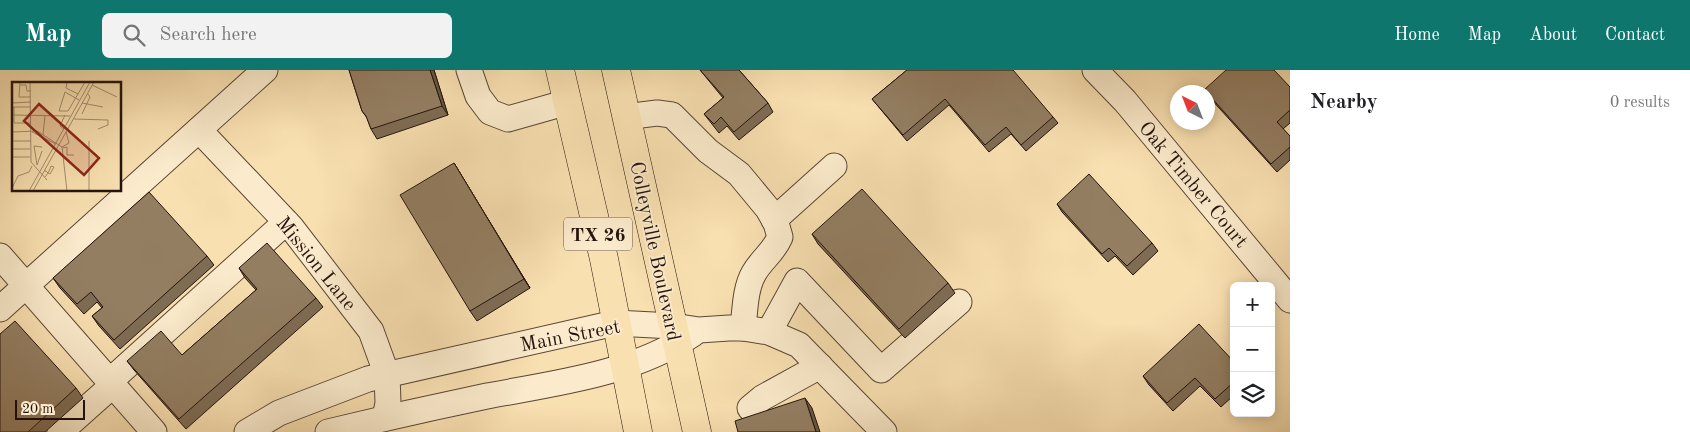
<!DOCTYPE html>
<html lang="en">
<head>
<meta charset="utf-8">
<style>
  :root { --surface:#fff; --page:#f2f2f2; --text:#202124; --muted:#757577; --line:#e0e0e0; --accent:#0f766e }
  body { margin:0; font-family:"Old Standard TT",serif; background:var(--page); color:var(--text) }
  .controls { position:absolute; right:15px; bottom:15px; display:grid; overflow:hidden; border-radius:8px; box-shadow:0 2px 12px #0003 }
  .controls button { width:45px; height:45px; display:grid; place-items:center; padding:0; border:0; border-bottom:1px solid var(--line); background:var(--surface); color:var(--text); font:25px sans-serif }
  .compass { position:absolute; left:1170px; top:15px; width:45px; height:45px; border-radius:50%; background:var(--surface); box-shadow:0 2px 12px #0003; rotate:318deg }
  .scale { position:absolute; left:15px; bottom:12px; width:70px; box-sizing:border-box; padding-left:5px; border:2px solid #24130d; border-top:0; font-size:14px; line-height:18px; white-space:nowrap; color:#24130d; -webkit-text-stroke:4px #fbebcc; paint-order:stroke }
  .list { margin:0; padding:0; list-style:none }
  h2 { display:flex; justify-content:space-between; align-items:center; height:65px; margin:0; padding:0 20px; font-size:21px }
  h2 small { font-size:16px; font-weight:400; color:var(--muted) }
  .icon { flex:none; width:28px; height:28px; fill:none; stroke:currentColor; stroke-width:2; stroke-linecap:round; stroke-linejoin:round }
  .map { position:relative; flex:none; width:1290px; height:362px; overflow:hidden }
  header { display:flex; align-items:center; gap:30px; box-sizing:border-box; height:70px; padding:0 25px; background:var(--accent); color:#fff }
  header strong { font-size:24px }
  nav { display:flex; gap:28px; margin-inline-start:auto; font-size:18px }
  .search { width:350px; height:45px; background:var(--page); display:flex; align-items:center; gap:12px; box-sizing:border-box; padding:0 18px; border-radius:8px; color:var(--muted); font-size:19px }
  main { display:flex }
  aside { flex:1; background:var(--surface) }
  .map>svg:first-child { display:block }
</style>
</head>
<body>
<header>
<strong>Map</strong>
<div class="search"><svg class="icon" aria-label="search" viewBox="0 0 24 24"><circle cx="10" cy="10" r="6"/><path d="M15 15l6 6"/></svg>Search here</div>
<nav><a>Home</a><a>Map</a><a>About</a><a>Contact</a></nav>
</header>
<main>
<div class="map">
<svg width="1290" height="362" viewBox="0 0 1290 362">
  <rect width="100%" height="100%" fill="#f9e0b1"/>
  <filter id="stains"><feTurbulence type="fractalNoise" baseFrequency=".004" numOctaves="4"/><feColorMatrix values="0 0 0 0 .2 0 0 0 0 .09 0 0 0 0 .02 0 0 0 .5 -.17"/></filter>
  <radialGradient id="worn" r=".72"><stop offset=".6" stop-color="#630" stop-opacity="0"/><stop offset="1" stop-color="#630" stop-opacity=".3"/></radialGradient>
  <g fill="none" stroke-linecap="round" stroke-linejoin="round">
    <g stroke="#594636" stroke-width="27">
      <g id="minor">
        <path d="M469,0L478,26L490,42L508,49L568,32"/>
        <path d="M1095,0L1125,31L1290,230"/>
        <path d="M627,50L641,45L657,43L672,45L708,81L739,104L768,139L776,153L780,167C773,183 762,189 754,203C745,218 745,241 743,258"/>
        <path d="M199,60L291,157L371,261L387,305L388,333L385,348"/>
        <path d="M774,150L834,96"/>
        <path d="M0,186L154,362"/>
        <path d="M0,239L265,0"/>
        <path d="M769,262L797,211L881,300L959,232"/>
        <path d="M110,311L286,152"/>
        <path d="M750,338L762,328L820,296"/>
        <path d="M60,362L113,315"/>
        <path d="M247,362L279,343L368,309L615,253L673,256L699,260L729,258H743L769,262L799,275L884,362"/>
        <path d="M328,362C381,349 434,337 487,326C557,313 632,304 693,264"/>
      </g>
    </g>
    <g stroke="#24130d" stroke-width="29">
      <g id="major">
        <path d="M560,0L604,189L638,362"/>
        <path d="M616,0L697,362"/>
      </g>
    </g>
    <use href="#minor" stroke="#fbebcc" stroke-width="25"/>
    <use href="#major" stroke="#f9e0b1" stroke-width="28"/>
  </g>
  <g fill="#7e6c54" stroke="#24130d">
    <path d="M349,0H434L448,45L377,69L371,59L367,48L362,41Z"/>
    <path d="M700,0H739L768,33L773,42L739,70L727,56L719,63L704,44L723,28Z"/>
    <path d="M907,0L1053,47L1058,53L1026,81L1011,64L989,82L949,35L907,71L872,29Z"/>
    <path d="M1290,17V53L1283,59L1290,66V90L1277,102L1210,28L1208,25V22H1206L1204,20Z"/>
    <path d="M454,93L460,103L530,218L477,251L470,241Z"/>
    <path d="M1057,134L1152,173L1158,181L1133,205L1115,186L1108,192L1062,142Z"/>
    <path d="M812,164L948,213L955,223L905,268L818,174Z"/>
    <path d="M207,186L214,195L120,279L99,256L92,246L102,238L97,232L84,244L60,218L53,208Z"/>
    <path d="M239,198L316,228L323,237L186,359L134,300L127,291L182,285L256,220L245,208Z"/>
    <path d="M1234,292V325L1221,337L1200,316L1173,341L1149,315L1143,306Z"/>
    <path d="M76,318L83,328L45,362H0Z"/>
  </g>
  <g fill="#675845" stroke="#24130d">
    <path d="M430,0H434L448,45L442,36Z"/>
    <path d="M454,93L460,103L530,218L524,209Z"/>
    <path d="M805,328L812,338L820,362H816Z"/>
  </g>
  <g fill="#937e62" stroke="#24130d">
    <path d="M349,0H430L442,36L371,59L366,46L362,41Z"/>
    <path d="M700,0H739L768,33L734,62L721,47L714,54L704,44L724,27Z"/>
    <path d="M907,0H1013L1053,47L1021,75L1006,57L985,75L945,29L903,65L872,29Z"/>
    <path d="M1226,0H1274L1290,17V40L1277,52L1290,66V77L1271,94L1208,24V22H1206L1204,20Z"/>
    <path d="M454,93L524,209L470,241L400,125Z"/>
    <path d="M1089,104L1152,173L1127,196L1109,178L1102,184L1057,134Z"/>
    <path d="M862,119L948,213L899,259L812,164Z"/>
    <path d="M149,122L207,186L114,270L92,246L103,237L91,222L77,234L53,208Z"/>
    <path d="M267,173L316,228L179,349L127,291L161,261L182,285L257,219L239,198Z"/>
    <path d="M15,251L76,318L28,362H0V264Z"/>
    <path d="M1199,254L1234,292V312L1215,329L1195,308L1167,333L1143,306Z"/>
    <path d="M805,328L816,362H738L735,351Z"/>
  </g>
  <g text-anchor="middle" stroke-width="4" stroke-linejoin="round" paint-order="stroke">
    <rect fill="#fbebcc" stroke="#645446" stroke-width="1" x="564" y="147.5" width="68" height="33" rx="4"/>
    <g font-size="19" font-weight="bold" fill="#24130d">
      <text x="598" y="171">TX 26</text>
    </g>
    <g font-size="20" fill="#24130d" stroke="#fbebcc">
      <text transform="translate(1194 114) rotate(50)" y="7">Oak Timber Court</text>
      <text transform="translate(656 181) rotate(78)" y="7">Colleyville Boulevard</text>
      <text transform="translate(317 193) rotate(51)" y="7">Mission Lane</text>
      <text transform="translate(570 265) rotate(-11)" y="7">Main Street</text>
    </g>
  </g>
  <g transform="translate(12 12)">
    <rect width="109" height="109" fill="#f9e0b1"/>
    <path fill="none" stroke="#a48e6f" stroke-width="1" d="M8,0L7,15H19M18,0L19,80L35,98M55,0L54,6L66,12M8,3H14L15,9H19M80,3L105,15M0,21L19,20M70,21L91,25M0,25H18M2,25V41H19M56,29H47L53,10L67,18M56,29L73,0M70,32L78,15L76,12M0,33L58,34M62,37L96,38V43L86,47M52,47L48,44L53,33M0,50L25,49L50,65L55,109M20,50L44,62M31,53L33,33M0,59H19M50,65L57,61L54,50M51,66L55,65V73H62M0,67H18M30,69L25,83L22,64L30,65M0,75H18M32,89H34L36,91L38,92L42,85L39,84L38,87L36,91L33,95M0,106L6,94L17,90L20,84M17,109L78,0M21,109L82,0M77,109V59"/>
    <path fill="#8f2418" fill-opacity="0.15" stroke="#8f2418" stroke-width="2.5" d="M27,22L87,76L72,93L12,39Z"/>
    <rect width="109" height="109" fill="none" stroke="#24130d" stroke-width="2.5"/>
  </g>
  <rect width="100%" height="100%" filter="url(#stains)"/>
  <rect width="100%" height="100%" fill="url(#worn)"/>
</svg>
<div class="controls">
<button>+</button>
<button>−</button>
<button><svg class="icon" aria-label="layers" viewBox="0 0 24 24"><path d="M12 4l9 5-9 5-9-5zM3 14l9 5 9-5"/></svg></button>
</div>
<svg class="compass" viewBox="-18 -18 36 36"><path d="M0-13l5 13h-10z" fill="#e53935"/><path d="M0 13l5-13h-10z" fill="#757577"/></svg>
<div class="scale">20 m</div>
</div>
<aside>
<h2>Nearby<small>0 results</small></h2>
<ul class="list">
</ul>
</aside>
</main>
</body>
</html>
